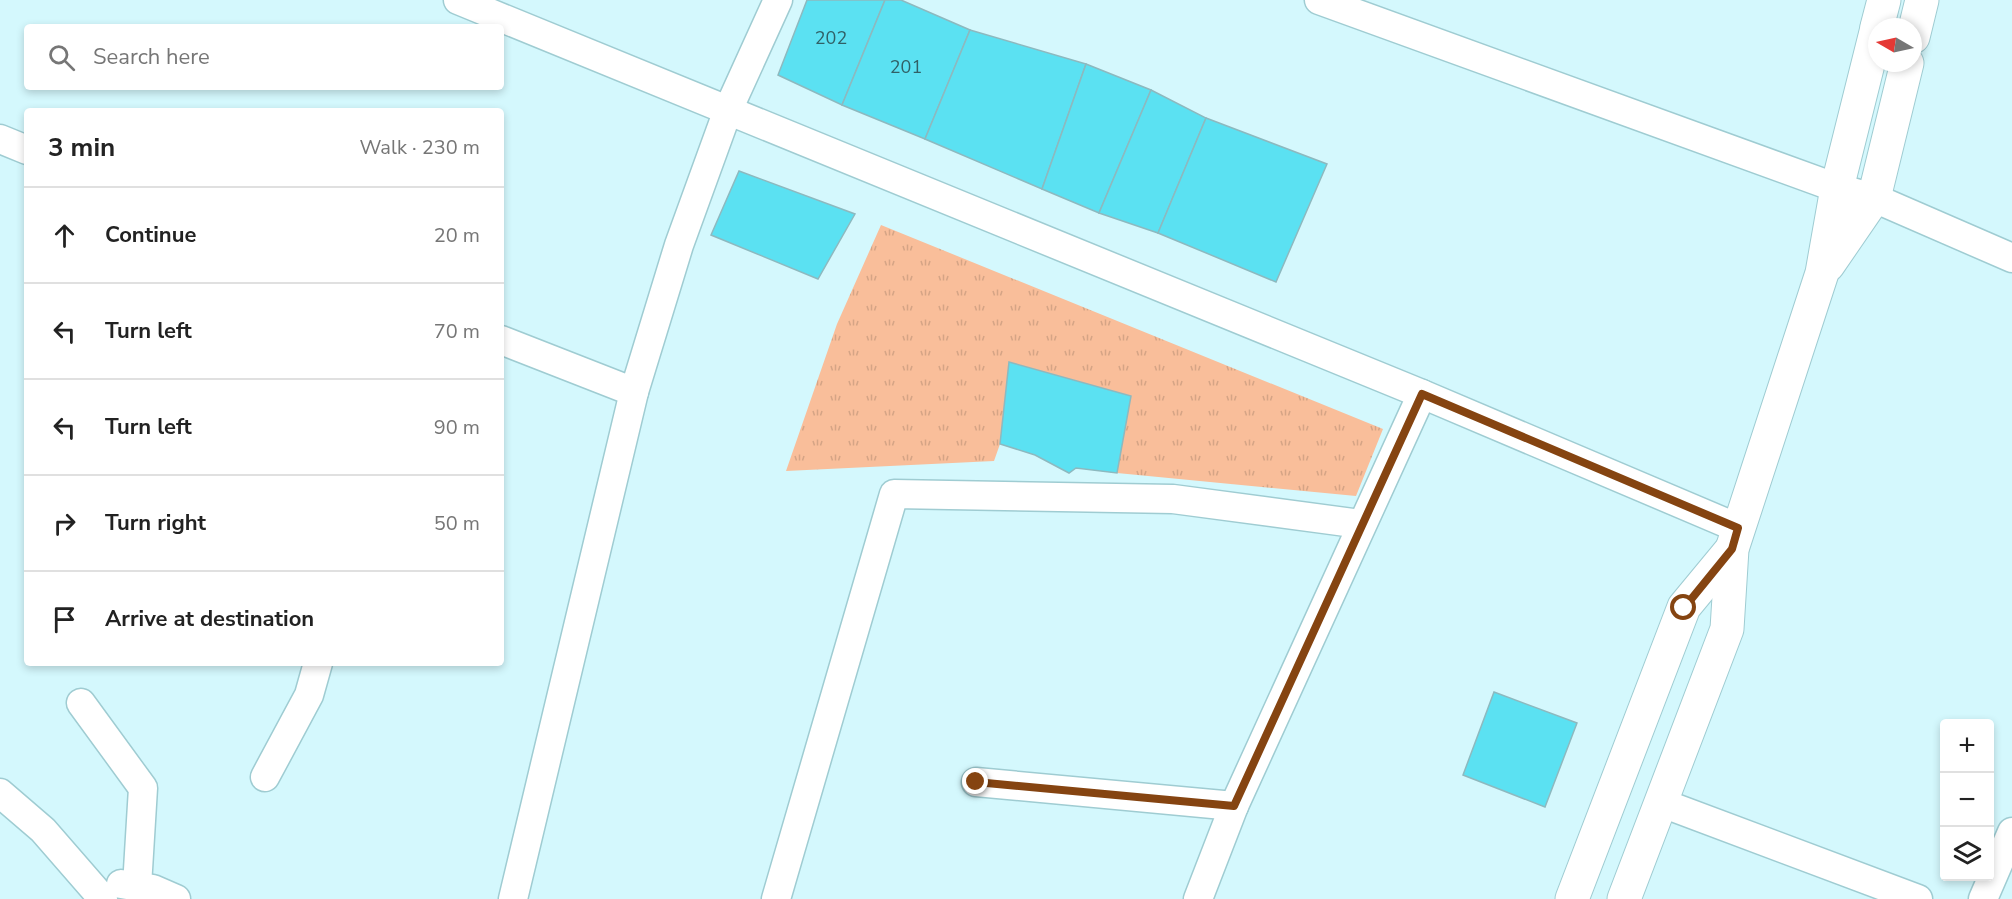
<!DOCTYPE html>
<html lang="en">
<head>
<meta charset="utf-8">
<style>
  :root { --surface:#fff; --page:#f6f6f6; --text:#222; --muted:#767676; --line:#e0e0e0 }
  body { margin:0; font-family:"Nunito Sans",sans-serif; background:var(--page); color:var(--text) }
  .controls { position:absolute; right:18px; bottom:18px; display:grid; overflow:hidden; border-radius:6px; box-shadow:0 3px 9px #0003 }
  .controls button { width:54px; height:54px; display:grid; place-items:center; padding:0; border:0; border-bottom:2px solid var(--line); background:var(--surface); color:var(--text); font:30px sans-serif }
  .compass { position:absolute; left:1868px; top:18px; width:54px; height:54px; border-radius:50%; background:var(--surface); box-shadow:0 3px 9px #0003; rotate:279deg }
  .stop { position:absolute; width:18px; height:18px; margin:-14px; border:4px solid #854411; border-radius:50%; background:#fff }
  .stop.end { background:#854411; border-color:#fff; box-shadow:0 2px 6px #0008 }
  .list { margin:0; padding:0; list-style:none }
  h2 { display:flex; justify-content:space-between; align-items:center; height:78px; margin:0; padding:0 24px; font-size:26px }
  h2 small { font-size:20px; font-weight:400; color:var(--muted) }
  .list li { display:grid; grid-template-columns:39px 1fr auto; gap:18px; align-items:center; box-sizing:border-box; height:96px; padding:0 24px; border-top:2px solid var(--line) }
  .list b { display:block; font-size:22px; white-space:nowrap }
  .list em { font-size:20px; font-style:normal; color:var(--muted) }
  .icon { flex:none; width:33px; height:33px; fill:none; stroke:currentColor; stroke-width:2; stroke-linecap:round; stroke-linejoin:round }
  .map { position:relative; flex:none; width:2012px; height:899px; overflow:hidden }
  .search { position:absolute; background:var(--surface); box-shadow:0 3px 9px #0003; left:24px; top:24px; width:480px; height:66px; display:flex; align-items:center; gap:15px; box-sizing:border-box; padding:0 21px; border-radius:6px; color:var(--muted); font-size:22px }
  .panel { position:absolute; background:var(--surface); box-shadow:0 3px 9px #0003; left:24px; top:108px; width:480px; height:558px; border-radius:6px }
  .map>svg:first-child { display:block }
</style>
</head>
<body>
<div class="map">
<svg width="2012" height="899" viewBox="0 0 2012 899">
  <defs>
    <pattern id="grass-tufts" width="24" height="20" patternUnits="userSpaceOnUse" patternTransform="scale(1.5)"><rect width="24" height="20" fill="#f9be9a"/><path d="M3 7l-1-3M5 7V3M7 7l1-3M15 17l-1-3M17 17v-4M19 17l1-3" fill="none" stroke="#d5a485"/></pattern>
  </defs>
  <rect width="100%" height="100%" fill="#d4f8fd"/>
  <path fill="url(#grass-tufts)" d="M881,225L1383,429L1356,496L1117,473L1131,396L1009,362L1000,444L994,461L786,471L837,324Z"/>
  <g fill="#5be1f2" stroke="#8db9bf" stroke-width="1.5">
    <path d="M807,0H885L842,105L778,75Z"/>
    <path d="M885,0H901L970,30L925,139L842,105Z"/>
    <path d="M970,30L1086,64L1042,189L925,139Z"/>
    <path d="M1086,64L1151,90L1099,213L1042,189Z"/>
    <path d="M1151,90L1206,118L1158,233L1099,213Z"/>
    <path d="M1206,118L1327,164L1276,282L1158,233Z"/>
    <path d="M739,171L855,214L818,279L711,235Z"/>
    <path d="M1009,362L1131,396L1117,473L1076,468L1069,473L1035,455L1000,444Z"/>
    <path d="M1494,692L1577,723L1545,807L1463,775Z"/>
  </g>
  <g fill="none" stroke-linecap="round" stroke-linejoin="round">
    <g stroke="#9fccd2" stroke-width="31">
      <g id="minor">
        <path d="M458,0L1422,394L1738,528"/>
        <path d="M1319,0L1837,188L1874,198L2012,258"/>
        <path d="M0,139L27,150"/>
        <path d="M501,340L634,392"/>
        <path d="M81,703L143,788L137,886"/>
        <path d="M265,777L309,695L318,663"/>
        <path d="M976,782L1234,806"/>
        <path d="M0,793L43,830L103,899"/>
        <path d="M1662,803L1918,899"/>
        <path d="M121,884L153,889L176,899"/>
        <path d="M513,899L634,392L679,245L728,110L778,0"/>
        <path d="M776,899L894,494L1173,499L1361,524"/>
        <path d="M1198,899L1234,806L1422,394"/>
        <path d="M1983,899L2012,832"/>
      </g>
    </g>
    <g stroke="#9fccd2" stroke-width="35">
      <g id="tertiary">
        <path d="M1877,27L1884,0"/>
        <path d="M1913,37L1922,0"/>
        <path d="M1828,265L1874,198L1907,63"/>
        <path d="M1572,899L1684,607L1732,549"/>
        <path d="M1624,899L1727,629L1732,549L1822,273L1837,188L1877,28"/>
      </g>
    </g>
    <use href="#minor" stroke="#fff" stroke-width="28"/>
    <use href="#tertiary" stroke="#fff" stroke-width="33"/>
  </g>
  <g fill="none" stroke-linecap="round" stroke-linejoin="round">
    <path stroke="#854411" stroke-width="8" d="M976,782L1234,806L1422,394L1738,528L1732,549L1684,608"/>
  </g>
  <g text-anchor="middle" stroke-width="4.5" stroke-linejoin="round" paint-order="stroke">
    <g font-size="18" fill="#316066">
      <text x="831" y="44">202</text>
      <text x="906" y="73">201</text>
    </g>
  </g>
</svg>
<div class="controls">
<button>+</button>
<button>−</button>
<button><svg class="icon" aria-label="layers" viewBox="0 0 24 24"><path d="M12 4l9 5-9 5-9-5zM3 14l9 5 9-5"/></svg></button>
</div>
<svg class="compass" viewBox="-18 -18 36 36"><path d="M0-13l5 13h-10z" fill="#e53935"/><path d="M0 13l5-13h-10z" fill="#767676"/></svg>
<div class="stop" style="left:1684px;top:608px"></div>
<div class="stop end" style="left:976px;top:782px"></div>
<div class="search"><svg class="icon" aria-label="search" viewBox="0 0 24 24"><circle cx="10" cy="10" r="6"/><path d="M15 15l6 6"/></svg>Search here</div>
<section class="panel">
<h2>3 min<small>Walk · 230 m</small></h2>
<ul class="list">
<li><svg class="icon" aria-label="ahead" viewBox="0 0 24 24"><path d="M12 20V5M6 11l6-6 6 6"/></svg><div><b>Continue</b></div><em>20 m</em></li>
<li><svg class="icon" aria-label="left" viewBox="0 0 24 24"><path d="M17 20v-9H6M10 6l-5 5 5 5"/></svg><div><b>Turn left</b></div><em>70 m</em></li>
<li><svg class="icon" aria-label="left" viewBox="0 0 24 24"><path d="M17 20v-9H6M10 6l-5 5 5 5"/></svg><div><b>Turn left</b></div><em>90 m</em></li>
<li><svg class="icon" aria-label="right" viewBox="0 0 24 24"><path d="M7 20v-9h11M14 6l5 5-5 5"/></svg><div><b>Turn right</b></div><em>50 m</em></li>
<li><svg class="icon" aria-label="arrive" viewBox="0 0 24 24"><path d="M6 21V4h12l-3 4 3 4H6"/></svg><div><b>Arrive at destination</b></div></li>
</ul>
</section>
</div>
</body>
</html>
